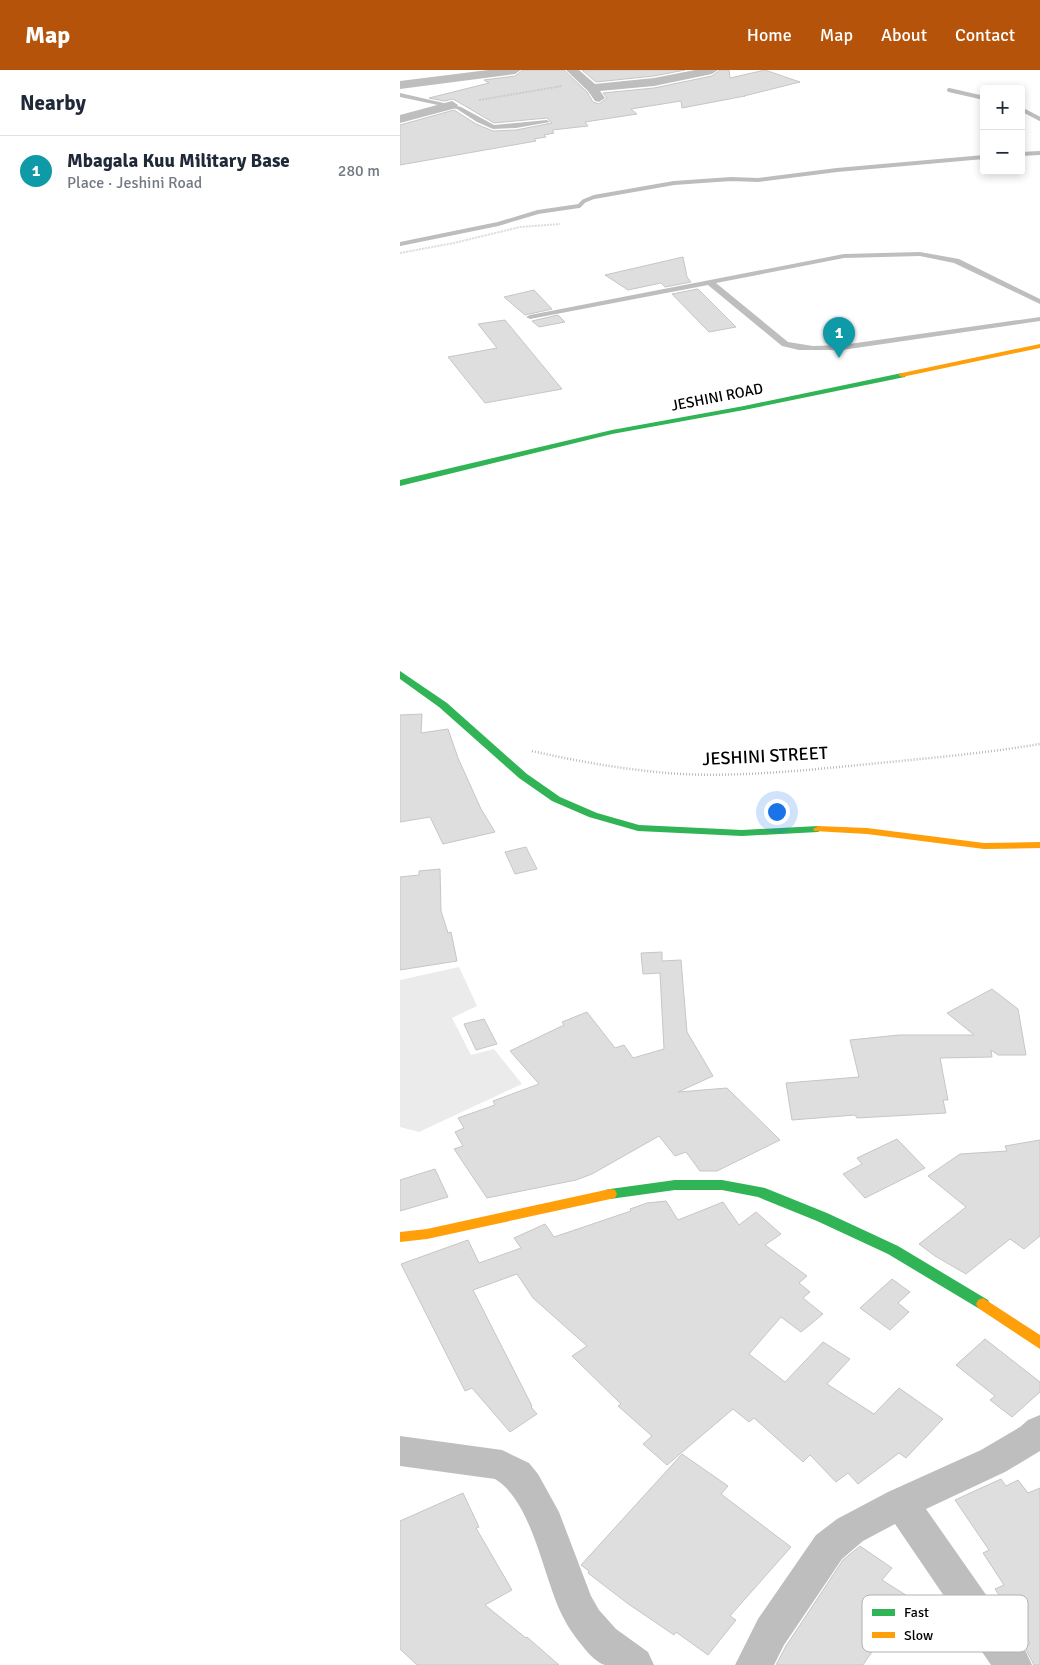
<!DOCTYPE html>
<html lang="en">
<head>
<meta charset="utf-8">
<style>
  :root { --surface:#fff; --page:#f6f6f7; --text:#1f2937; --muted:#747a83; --line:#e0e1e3; --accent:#b45309 }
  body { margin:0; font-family:Signika,sans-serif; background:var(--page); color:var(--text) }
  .controls { position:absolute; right:15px; top:15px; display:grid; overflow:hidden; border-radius:5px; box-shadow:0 2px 8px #0003 }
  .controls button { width:45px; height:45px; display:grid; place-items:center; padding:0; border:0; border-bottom:1px solid var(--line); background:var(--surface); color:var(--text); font:25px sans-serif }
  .you { position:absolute; left:376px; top:741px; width:18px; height:18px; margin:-12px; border:4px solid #fff; border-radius:50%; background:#1a73e8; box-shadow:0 0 0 8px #1a73e833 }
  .badge { display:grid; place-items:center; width:32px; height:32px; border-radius:50%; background:var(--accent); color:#fff; font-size:16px; font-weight:700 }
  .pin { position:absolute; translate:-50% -41px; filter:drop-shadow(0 1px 2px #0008) }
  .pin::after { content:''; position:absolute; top:26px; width:18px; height:15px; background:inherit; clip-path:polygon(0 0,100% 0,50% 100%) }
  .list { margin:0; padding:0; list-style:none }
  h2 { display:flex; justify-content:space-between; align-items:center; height:65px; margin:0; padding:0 20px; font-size:21px }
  h2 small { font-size:16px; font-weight:400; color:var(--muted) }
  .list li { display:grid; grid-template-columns:32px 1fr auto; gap:15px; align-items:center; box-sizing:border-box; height:70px; padding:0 20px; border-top:1px solid var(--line) }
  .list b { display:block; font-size:19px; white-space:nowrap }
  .list p { margin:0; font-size:16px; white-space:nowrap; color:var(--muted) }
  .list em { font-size:16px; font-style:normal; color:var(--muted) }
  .map { position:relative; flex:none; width:640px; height:1595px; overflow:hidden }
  header { display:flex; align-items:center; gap:30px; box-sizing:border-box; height:70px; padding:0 25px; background:var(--accent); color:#fff }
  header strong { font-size:24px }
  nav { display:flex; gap:28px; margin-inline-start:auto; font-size:18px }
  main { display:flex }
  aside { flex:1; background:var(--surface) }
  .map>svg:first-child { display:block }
</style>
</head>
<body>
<header>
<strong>Map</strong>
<nav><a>Home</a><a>Map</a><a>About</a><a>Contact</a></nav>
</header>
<main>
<aside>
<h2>Nearby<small></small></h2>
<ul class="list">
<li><span class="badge" style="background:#0f9aa8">1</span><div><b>Mbagala Kuu Military Base</b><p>Place · Jeshini Road</p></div><em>280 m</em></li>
</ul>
</aside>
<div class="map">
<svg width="640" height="1595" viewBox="0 0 640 1595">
  <rect width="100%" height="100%" fill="#fff"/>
  <path fill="#ebebeb" d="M59,897L77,936L52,948L71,985L94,979L122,1014L19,1062L0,1057V910Z"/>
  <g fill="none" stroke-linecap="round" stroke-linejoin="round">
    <g stroke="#bdbdbd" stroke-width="4">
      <path d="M549,20L584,28"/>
      <path d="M621,39L640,49"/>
      <path d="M621,84L640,83"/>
      <path d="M0,174L98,154L138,142L179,136L184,131L194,127L274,113L331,109L358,110L437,100L584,87"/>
    </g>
  </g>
  <g fill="#dedede" stroke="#c6c6c6">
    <path d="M123,0H164L187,22L193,32L199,34L207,28L203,23L254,18L312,6L320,0H329L330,8L365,0L400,12L344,26H345L282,38L281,31L231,39L237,44L185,52L188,56L152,60L154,63L144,65L146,67L134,69L136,71L0,95V55L54,40L76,54L93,61L116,60L152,53L147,48L94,53L53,29L44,31L29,28L89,13L84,10L115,6Z"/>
    <path d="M182,0H285L254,6L196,12Z"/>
    <path d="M283,187L287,207L291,212L265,217L261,213L228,220L205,205Z"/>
    <path d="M298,219L336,257L309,262L272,224Z"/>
    <path d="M134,220L152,239L125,245L104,227Z"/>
    <path d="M158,245L165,252L139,257L132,251Z"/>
    <path d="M105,250L162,319L85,333L48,287L97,278L78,254Z"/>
    <path d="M22,644L21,663L48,659L58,688L81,739L95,762L43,774L30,747L0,752V645Z"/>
    <path d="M126,777L137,799L115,804L105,782Z"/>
    <path d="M40,799L41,841L48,863L51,862L57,891L0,900V807L19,805V801Z"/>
    <path d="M262,882V891L281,890L287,962L313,1006L278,1022L327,1018L380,1070L317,1101H300L286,1082L275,1086L259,1066L192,1104L176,1110L87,1128L54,1079L63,1076L55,1062L64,1058L58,1048L95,1035L93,1031L139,1014L110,981L164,955L162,952L187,942L215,978L224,975L233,988L264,979L260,903L243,904L241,883Z"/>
    <path d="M592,919L618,939L626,985H598L591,980L592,987L540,988L548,1030H543L546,1043L457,1048L455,1045L392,1050L386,1013L459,1007L450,970L499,965H574L547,943Z"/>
    <path d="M84,949L97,974L76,980L64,954Z"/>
    <path d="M497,1069L525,1098L465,1128L443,1104L462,1094L457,1088Z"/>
    <path d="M640,1070V1166L624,1179L610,1169L566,1204L535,1186L519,1174L566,1137L528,1106L560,1084L607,1081L605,1076Z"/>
    <path d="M35,1099L48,1127L0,1141V1110Z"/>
    <path d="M266,1131L278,1150L323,1132L339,1155L356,1142L381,1164L365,1175L407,1206L399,1213L410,1222L403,1228L423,1244L401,1262L381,1247L349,1284L385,1312L423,1272L450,1289L427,1314L474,1344L499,1318L543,1349L506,1388L499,1383L458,1414L448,1403L436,1412L410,1385L403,1392L354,1348L349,1352L333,1339L267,1395L243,1374L252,1366L218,1336L221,1334L172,1286L187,1276L133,1228L117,1204L73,1220L132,1336L131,1337L137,1344L110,1362L72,1318L65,1321L1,1194L68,1170L79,1193L121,1178L114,1168L145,1154L154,1167L231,1141L230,1139L247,1133Z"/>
    <path d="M492,1209L510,1222L498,1233L509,1242L490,1260L460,1238Z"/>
    <path d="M585,1269L640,1312V1322L612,1347L590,1330L595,1326L556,1295Z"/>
    <path d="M282,1384L328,1416L321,1424L391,1477L330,1546L336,1550L308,1585L276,1562L274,1565L227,1533L188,1503L189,1501L181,1495Z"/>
    <path d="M601,1409L606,1416L618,1410L628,1423L640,1418V1595H634L624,1576L630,1573L595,1519L604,1515L583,1483L589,1480L555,1430Z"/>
    <path d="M63,1423L79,1457L76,1458L112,1520L85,1535L126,1568L127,1567L159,1595H17L0,1579V1451Z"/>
    <path d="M460,1476L492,1498L482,1510L509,1527L463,1595H376L386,1576L443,1490Z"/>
  </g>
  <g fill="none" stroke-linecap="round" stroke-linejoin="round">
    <g stroke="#b9b9b9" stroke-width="2" stroke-dasharray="0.5 1" stroke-linecap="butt">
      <path d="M79,30L162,16"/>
      <path d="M0,183L54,173L120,157L160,154"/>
    </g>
    <path stroke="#b9b9b9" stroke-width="2.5" stroke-dasharray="1 2" stroke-linecap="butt" d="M132,681C176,691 221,699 267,703C328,708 398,701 459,695C520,689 580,684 640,674"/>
    <g fill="#bebebe" fill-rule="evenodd">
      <path d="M0,23L61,37L94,55L147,50L150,52L116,58L93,59L77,52L57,39L0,27Z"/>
      <path d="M520,182L559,189L640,229V234L554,193L520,186L444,188L316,213L388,272L413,276L442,275L640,247V251L442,280H399L382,276L308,215L130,249L126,247L130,245L444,184Z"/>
    </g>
    <g fill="#bebebe" fill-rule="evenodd">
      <path d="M88,0H121L115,4L0,19V11Z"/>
      <path d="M166,0H179L195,14L254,8L295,0H318L312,4L254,16L200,21L205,28L199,32L195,31L188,21Z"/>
      <path d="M52,31L58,35L56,38L0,53V45Z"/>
      <path d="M640,1345V1381L605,1402L526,1439L626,1582L632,1595H591L495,1454L463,1471L442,1489L384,1575L374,1595H335L358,1549L416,1465L437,1449L488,1422L581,1380L620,1357L628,1350Z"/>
      <path d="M0,1366L102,1380L129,1393L138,1404L159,1442L191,1526L199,1540L216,1559L248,1582L254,1595C242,1595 215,1595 205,1595C197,1593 189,1584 184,1578C176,1568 169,1559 163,1547C143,1508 133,1432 95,1409L0,1396Z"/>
    </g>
    <g fill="#30b455" fill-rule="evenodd">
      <path d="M502,303L506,305L505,307L344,340L212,364L0,416V410L212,360L344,336Z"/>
      <path d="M0,601L47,633L127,704L160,727L197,743L239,755L342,760L418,756L423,759L418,762L342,766L238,761L189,747L152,731L119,708L39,637L0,609Z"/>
      <path d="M275,1110H322L365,1118L427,1143L498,1176L588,1230L590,1234L588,1238L583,1240L578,1238L488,1184L417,1151L358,1127L322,1120H275L210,1129L205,1128L203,1124L205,1120L210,1119Z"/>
    </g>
    <g fill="#ff9f0a" fill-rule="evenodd">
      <path d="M640,274V278L502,307L498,305L502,303Z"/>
      <path d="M418,756L467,758L584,773L640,772V778L584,779L467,764L414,761L413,759Z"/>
      <path d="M210,1119L215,1120L217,1124L215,1128L27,1169L0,1172V1162L27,1159Z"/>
      <path d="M583,1228L640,1265V1279L578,1238L576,1234L578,1230Z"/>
    </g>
  </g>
  <g text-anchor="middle" stroke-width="4.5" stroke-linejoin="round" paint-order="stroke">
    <g font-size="15" fill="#000" stroke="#fff">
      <text transform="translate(317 327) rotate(-11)" y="5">JESHINI ROAD</text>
    </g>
    <g font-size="18" fill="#000" stroke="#fff">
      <text transform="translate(365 686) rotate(-3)" y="6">JESHINI STREET</text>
    </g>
  </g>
  <rect x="462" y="1525" width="166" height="57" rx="8" fill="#fff" stroke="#b2b2b2" stroke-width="1"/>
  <rect x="472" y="1539" width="23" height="7" fill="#30b455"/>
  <rect x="472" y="1562" width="23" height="6" fill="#ff9f0a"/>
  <g font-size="14" fill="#000">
    <text x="504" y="1547">Fast</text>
    <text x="504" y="1570">Slow</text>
  </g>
</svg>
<div class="controls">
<button>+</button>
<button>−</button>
</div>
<div class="you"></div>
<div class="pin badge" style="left:439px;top:288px;background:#0f9aa8">1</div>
</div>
</main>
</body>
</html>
